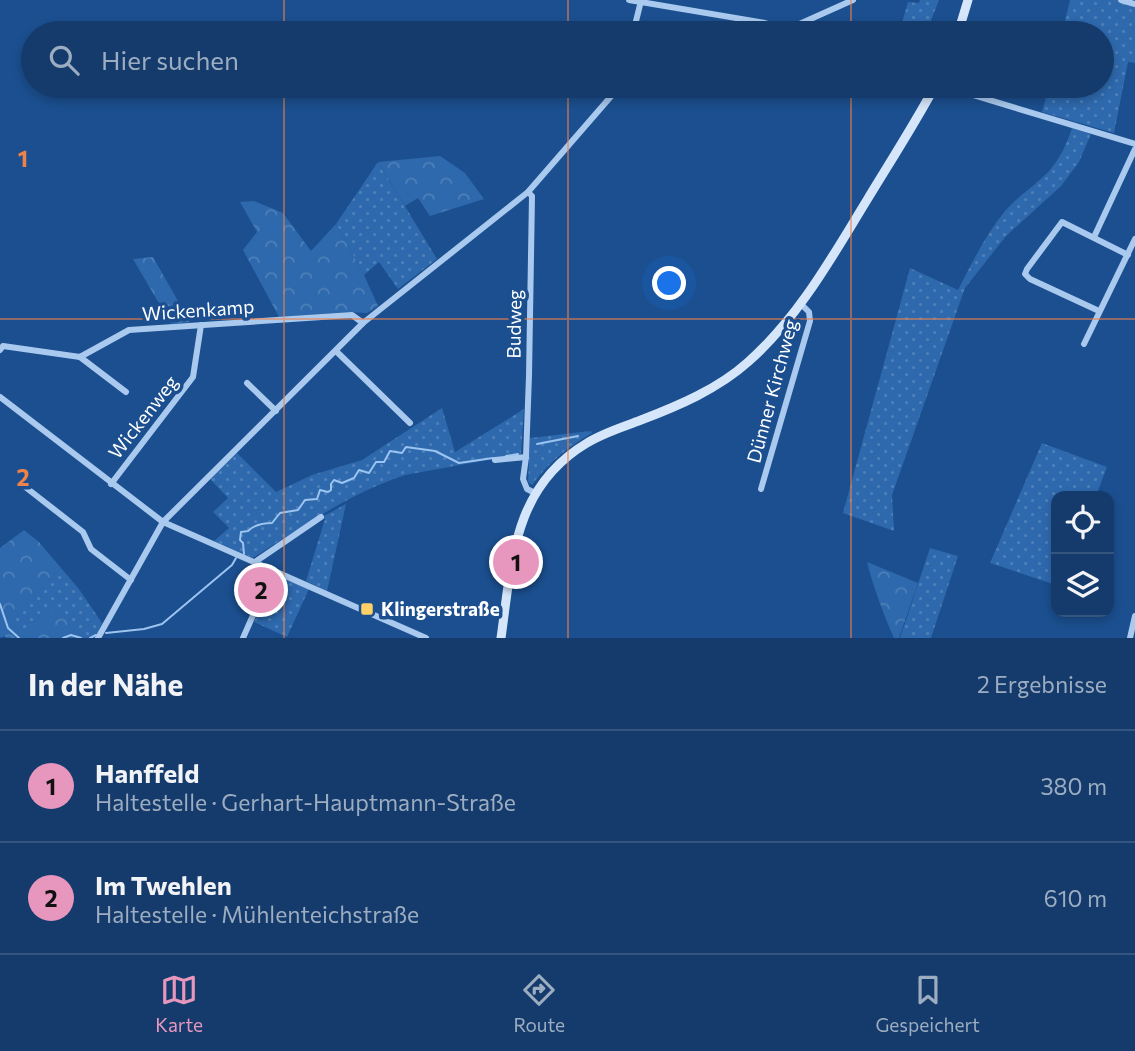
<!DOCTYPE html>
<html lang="de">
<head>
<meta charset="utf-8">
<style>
  :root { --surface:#143b6b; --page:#1d4271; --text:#f1f3f6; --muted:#9dadc1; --line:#33557e; --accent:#e797bd }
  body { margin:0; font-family:Commissioner,sans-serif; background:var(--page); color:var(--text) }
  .controls { position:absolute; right:21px; bottom:21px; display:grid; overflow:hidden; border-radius:14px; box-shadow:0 4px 10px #0003 }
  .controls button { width:63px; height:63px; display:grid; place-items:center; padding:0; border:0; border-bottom:2px solid var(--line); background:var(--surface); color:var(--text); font:35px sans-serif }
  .you { position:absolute; left:670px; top:284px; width:24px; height:24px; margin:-18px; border:5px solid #fff; border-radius:50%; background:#1a73e8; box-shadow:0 0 0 10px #1a73e833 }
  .badge { display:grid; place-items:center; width:46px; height:46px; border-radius:50%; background:var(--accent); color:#111; font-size:23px; font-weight:700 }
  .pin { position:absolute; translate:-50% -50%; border:4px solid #fff; box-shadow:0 2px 7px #0006 }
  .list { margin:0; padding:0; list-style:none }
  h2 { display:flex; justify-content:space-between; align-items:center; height:91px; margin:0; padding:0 28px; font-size:30px }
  h2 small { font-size:23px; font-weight:400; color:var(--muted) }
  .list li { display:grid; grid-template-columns:46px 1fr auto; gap:21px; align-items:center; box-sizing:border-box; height:112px; padding:0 28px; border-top:2px solid var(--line) }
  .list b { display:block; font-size:26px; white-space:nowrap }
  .list p { margin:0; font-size:23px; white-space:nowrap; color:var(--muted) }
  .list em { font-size:23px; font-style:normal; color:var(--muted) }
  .icon { flex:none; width:38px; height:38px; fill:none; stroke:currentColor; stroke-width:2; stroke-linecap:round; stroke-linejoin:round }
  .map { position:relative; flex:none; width:1135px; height:638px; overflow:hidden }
  .search { position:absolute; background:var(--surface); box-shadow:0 4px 10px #0003; left:21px; right:21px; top:21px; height:77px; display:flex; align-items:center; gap:18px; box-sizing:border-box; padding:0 24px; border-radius:38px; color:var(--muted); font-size:26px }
  .sheet { height:315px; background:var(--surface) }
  nav { display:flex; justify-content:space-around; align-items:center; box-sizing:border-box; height:98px; border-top:2px solid var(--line); background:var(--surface); font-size:19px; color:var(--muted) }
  nav a { display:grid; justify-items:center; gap:4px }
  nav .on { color:var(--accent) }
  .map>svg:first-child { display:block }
</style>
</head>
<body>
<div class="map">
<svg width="1135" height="638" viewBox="0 0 1135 638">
  <defs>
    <pattern id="grass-dots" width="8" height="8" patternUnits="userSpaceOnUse" patternTransform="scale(1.75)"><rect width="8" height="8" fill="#2e69ad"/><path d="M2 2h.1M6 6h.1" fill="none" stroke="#4d80b9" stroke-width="1.8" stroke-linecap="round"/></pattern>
    <pattern id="forest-crowns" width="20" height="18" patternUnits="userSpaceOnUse" patternTransform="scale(1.75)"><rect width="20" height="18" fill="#2e69ad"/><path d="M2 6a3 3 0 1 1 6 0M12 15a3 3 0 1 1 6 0" fill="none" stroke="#4d80b9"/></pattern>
  </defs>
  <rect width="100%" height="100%" fill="#1b4f8f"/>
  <g fill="url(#grass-dots)">
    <path d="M920,0H939L926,33H899L908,2L919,3Z"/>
    <path d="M1070,0H1118L1135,5V63L1128,62L1114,133L1042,112L1049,86H1102V33H1062Z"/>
    <path d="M956,86H1006L1002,98Z"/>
    <path d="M1072,128L1091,134L1079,162L1061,186L1006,236L965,288L892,495L894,531L843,513L910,268L958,290C972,263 986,234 1005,211C1018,196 1036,185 1049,171C1060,159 1067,143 1072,128Z"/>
    <path d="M378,162L437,259L398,289L379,262L364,275L336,224Z"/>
    <path d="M442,408L455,452L524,409L521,454L405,475C350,493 302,527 253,558L214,541L229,528L213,512L228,498L210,479L237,453L276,492L312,475L362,460Z"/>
    <path d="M591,431L592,433C568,447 548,463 532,485L528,482L530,438Z"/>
    <path d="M1042,443L1107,467L1096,496H1056V585L990,563Z"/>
    <path d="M346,504L327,591L306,581L325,519L322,517Z"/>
    <path d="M930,548L958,556L931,638H900Z"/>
    <path d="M61,568L79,589L102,623L95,638H71L25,631L10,616Z"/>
    <path d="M279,577L309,589L287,637L254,622L274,578Z"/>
  </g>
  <g fill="url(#forest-crowns)">
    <path d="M440,156L465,173L484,199L430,216L418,198L405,206L378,162Z"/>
    <path d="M254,201L283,213L311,251L336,224L364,275L378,306L367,313L349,312L279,317L243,250L257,232L240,202Z"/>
    <path d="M153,257L190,322L171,324L133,259Z"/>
    <path d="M24,530L39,542L61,568L11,616L25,631L57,608L79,632L71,638H7L4,636L0,638V548Z"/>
    <path d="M867,562L918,583L899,638H894C883,613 874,589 867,562Z"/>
  </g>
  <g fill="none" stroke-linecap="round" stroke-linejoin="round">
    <g stroke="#9cc4f0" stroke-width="2">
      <path d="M537,444L578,436"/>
      <path d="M506,456L518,454"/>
      <path d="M244,554L243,543L240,540L241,532L248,531C254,525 264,523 272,523L280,513L298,510L305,500L317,499L320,490L328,492L331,490V484L334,480L342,483L354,478L359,470L369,473L376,462H384L390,451L402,453L406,447L435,451L459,463L493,458"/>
      <path d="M0,604L8,628L19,638"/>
      <path d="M106,633L144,629L162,624L232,565L236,558"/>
      <path d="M63,638L71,635L81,638"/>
      <path d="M90,638L96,635"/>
    </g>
    <g stroke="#a9c9ee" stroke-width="6">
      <path d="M629,0L765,23L797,33"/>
      <path d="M1121,0L1135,4"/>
      <path d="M786,30L853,0"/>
      <path d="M633,33L641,1"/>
      <path d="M943,86L1135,144"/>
      <path d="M528,192L532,196L529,376L526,457L523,479L527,489L535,493"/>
      <path d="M1094,237L1135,149"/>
      <path d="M1099,311L1030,279L1025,274L1027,269L1062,222L1128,255"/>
      <path d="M1084,344L1135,239"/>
      <path d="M0,350L3,346L80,357L129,330L352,315L363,323"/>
      <path d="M336,351L410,423"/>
      <path d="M80,357L126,392"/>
      <path d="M247,383L276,411"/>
      <path d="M0,397L163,522L426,638"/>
      <path d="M495,460L526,457"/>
      <path d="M111,484L193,377L201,325"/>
      <path d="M24,486L83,532L91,549L131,580"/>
      <path d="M761,489L810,321L809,312L801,304"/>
      <path d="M255,562L321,517"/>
      <path d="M98,638L163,522L363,323L528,192L620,86"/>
      <path d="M243,638L273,570"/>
      <path d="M1130,638L1135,616"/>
    </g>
    <g stroke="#d6e6fa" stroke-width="9">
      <path d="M958,33L968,0"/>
      <path d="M501,638C512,561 513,487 587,443C603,433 623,427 641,420C678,406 718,389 748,362C799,317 832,257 867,200C890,162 914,125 935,86"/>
    </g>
  </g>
  <path fill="none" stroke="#ee8249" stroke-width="2" stroke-opacity="0.55" d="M284,0V33M568,0V33M851,0V33M284,86V638M568,86V638M851,86V638M0,319H1135"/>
  <rect fill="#ffd166" stroke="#1b4f8f" stroke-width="2.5" x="360" y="602" width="14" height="14" rx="3.5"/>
  <g text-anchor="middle" stroke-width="7" stroke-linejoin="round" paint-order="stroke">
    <g font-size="19" fill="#fff" stroke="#1b4f8f">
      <text transform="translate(198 310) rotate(-4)" y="7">Wickenkamp</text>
      <text transform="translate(514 324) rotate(-89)" y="7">Budweg</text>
      <text transform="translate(772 391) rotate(-75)" y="7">Dünner Kirchweg</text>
      <text transform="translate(143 417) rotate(-52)" y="7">Wickenweg</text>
    </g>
    <g font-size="19" font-weight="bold" fill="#fff" stroke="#1b4f8f" text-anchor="start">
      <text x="381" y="616">Klingerstraße</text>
    </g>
  </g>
  <g font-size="23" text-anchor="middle" font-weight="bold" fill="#ee8249" stroke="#1b4f8f" stroke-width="7" stroke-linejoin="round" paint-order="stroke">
    <text x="23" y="167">1</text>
    <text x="23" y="486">2</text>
  </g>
</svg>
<div class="controls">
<button><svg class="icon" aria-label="locate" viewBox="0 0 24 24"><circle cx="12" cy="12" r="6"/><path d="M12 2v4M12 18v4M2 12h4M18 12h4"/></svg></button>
<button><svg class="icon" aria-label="layers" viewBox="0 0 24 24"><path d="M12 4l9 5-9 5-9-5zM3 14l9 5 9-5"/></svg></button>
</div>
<div class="you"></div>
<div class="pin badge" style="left:516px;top:562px">1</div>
<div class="pin badge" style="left:261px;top:590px">2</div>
<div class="search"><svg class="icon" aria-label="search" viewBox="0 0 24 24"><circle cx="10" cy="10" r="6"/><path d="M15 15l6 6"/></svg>Hier suchen</div>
</div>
<section class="sheet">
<h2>In der Nähe<small>2 Ergebnisse</small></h2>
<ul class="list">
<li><span class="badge">1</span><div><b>Hanffeld</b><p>Haltestelle · Gerhart-Hauptmann-Straße</p></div><em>380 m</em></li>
<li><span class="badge">2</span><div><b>Im Twehlen</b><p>Haltestelle · Mühlenteichstraße</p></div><em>610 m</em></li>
</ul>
</section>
<nav>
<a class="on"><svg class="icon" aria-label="map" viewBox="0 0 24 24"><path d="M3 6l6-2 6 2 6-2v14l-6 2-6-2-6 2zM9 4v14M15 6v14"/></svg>Karte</a>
<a><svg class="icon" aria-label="directions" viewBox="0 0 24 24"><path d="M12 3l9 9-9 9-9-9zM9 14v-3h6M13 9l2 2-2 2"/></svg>Route</a>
<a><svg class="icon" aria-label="saved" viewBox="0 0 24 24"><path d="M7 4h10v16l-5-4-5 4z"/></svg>Gespeichert</a>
</nav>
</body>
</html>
